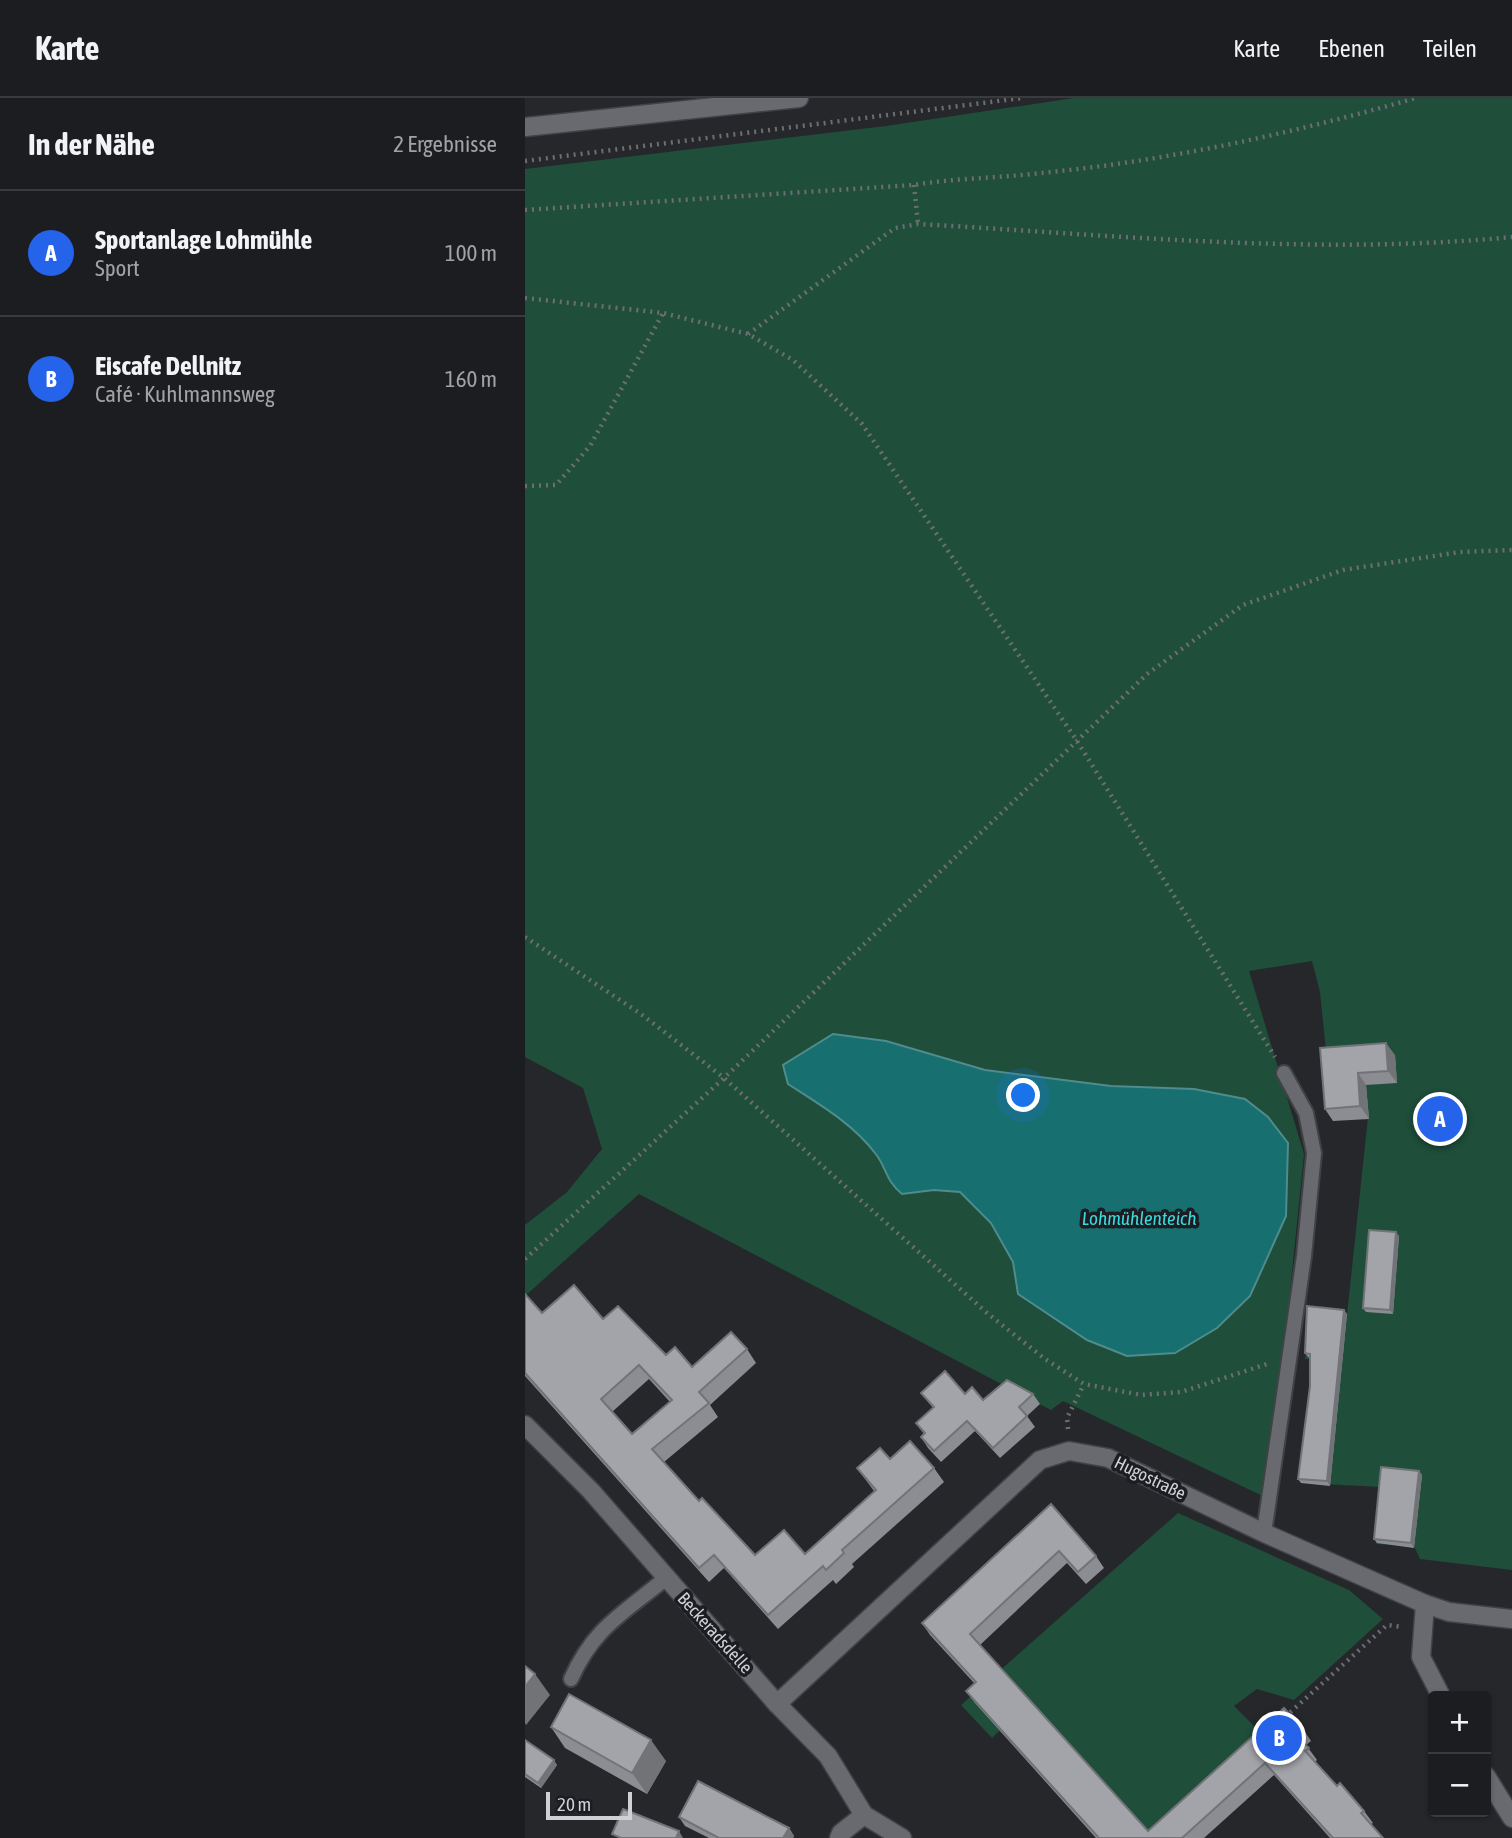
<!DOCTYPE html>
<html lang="de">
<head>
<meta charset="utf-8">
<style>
  :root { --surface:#1c1d20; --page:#292a2d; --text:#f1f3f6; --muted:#a0a2a5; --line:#3a3b3e; --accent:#2563eb }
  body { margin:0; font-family:"Asap Condensed",sans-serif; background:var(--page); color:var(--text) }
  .controls { position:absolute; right:21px; bottom:21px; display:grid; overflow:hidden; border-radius:7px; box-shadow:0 2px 5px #0004 }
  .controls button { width:63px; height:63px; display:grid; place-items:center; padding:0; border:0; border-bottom:2px solid var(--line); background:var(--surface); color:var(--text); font:35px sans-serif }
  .scale { position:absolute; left:21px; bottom:18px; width:86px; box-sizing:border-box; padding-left:7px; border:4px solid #d0d1d4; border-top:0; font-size:19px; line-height:24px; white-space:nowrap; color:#d0d1d4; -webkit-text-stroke:5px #1c1d22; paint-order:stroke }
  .you { position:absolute; left:499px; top:998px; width:24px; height:24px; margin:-18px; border:5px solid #fff; border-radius:50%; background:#1a73e8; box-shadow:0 0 0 10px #1a73e833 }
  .badge { display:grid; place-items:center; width:46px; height:46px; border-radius:50%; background:var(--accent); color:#fff; font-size:23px; font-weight:700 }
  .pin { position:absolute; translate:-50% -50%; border:4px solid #fff; box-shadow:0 2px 7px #0006 }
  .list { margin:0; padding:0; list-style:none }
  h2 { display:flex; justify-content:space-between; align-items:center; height:91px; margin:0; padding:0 28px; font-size:30px }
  h2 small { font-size:23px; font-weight:400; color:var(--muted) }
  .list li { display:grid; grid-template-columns:46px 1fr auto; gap:21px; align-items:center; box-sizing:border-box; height:126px; padding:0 28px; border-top:2px solid var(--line) }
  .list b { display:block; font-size:26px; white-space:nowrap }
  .list p { margin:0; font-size:23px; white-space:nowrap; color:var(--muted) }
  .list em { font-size:23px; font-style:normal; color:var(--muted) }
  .map { position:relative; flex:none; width:987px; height:1740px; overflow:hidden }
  header { display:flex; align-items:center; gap:42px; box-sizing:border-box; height:98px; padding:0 35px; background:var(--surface); border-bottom:2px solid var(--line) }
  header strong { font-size:33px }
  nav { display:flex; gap:38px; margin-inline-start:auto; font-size:24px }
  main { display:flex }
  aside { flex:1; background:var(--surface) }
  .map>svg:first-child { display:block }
</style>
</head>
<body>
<header>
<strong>Karte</strong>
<nav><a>Karte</a><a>Ebenen</a><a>Teilen</a></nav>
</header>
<main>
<aside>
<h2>In der Nähe<small>2 Ergebnisse</small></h2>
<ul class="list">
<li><span class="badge">A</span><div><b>Sportanlage Lohmühle</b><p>Sport</p></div><em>100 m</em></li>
<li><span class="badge">B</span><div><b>Eiscafe Dellnitz</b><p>Café · Kuhlmannsweg</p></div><em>160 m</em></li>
</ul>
</aside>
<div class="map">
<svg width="987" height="1740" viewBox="0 0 987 1740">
  <rect width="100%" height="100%" fill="#25272b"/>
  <g fill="#1f4e3b">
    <path d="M549,0H987V1472L895,1461L889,1448L851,1446L857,1389L776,1385L789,1261H780L786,1214L822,1217L843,1019L808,1022L795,894L787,863L724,873L779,1056L744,1401L538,1303L526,1312L114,1096L0,1198V1127L42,1094L77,1051L58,990L0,959V71L361,28Z"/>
    <path d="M653,1415L824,1492L858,1521L769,1602L732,1591L709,1608L734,1633L623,1737L474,1633L467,1640L436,1607Z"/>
  </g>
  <path fill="#186f6f" stroke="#4f8c8d" stroke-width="2" d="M308,936L361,943L460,972L586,988L669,991L720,1001L743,1019L763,1045L761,1118L725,1198L692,1230L650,1255L602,1258L562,1242L493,1196L488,1164L466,1125L435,1094L409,1092L377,1096C360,1082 362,1070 350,1055C327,1025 295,1007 263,986L258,967Z"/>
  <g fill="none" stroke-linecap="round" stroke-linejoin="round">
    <g stroke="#414246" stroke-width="18">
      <g id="service">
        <path d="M739,1435L779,1158L789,1055L781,1015L759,975"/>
        <path d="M46,1581C69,1529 99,1515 141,1480"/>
      </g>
    </g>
    <g stroke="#414246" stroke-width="21">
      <g id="minor">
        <path d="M0,1327L66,1393L252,1606L303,1658L339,1717L377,1740"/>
        <path d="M900,1506L896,1559L916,1598"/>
        <path d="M252,1606L515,1362L544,1353L583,1360L739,1435L900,1506L924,1514L987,1521"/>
        <path d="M961,1678L987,1720"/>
        <path d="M314,1740L316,1735L339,1717"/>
      </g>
    </g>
    <g stroke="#414246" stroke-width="21">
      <path id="secondary" d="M0,29L274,0"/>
    </g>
    <g stroke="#6d6e72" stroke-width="4.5" stroke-dasharray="2 5" stroke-linecap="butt">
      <path d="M0,63L497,0"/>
      <path d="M389,87L393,126"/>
      <path d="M0,112L389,87C431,80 473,80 516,75C642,63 769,35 891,0"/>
      <path d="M0,200L138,215L223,236L268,262L337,326L552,643L750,959"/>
      <path d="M223,236L370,130L393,126C590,137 790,158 987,139"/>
      <path d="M0,388L31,387L65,348L138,215"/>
      <path d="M0,839L116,916L199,980L462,1215L520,1261L559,1286L616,1297L656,1294L742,1266"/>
      <path d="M0,1161L199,980L622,576L718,507L818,472L935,454L987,452"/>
      <path d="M543,1331L542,1320L559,1286"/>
      <path d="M760,1619L862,1527L877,1529"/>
    </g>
    <use href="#service" stroke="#696a70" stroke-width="14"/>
    <use href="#minor" stroke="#696a70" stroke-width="18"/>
    <use href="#secondary" stroke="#696a70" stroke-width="18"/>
  </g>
  <g fill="#8b8d92" fill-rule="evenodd">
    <path d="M795,950L870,957L872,985L841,987L844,1021L808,1023L800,1011Z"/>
    <path d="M874,1138L868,1216L841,1214L838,1210Z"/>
    <path d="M0,1196L17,1215L78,1221L141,1257L167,1269L222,1251L231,1265L185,1307L193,1319L139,1364L174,1403L230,1457L280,1456L349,1393L332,1370L365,1361L409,1370L419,1384L327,1466L329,1469L311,1486L308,1482L253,1531L199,1470L184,1484L0,1278ZM124,1281L145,1304L107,1336L87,1314Z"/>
    <path d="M819,1212L822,1216L805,1388L776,1385L773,1381L785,1288V1260L783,1259L780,1255Z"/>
    <path d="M396,1295L440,1296L458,1302L508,1296L515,1306L502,1318L510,1329L475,1360L450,1333L416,1364L403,1350L396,1339L399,1336L391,1325L408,1310Z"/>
    <path d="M894,1373L897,1377L889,1450L852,1445L849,1441Z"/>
    <path d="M526,1406L571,1458L579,1470L561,1486L542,1465L455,1547L623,1733L778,1631L786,1643L781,1647L792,1662L790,1664L812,1688L839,1713L848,1725L846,1726L858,1740H805L749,1677L679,1740H571L450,1605L441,1593L450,1586L405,1537L397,1525Z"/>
    <path d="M26,1629L141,1663L122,1696L40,1650Z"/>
    <path d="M0,1642L32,1667L16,1690L0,1679Z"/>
    <path d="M154,1719L264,1730L269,1738L268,1740H184L160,1728Z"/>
  </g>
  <g fill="#717377">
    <path d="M861,945L870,957L872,985L863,973Z"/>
    <path d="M833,975L841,987L844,1021L835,1008Z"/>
    <path d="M871,1134L874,1138L868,1216L865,1212Z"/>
    <path d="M819,1212L822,1216L805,1388L802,1383Z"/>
    <path d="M894,1373L897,1377L889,1450L886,1445Z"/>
    <path d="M10,1576L25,1597L1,1627L0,1625V1589Z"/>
    <path d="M126,1642L141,1663L122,1696L107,1675Z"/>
    <path d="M29,1662L32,1667L16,1690L13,1685Z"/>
    <path d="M264,1730L269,1738L268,1740H258Z"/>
    <path d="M154,1733L158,1740H151Z"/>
  </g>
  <g fill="#a2a4aa" stroke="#717377" stroke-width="2" fill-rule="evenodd">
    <path d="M861,945L863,973L833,975L835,1008L800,1011L795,950Z"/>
    <path d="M844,1132L871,1134L865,1212L838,1210Z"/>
    <path d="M49,1187L78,1221L93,1208L141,1257L150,1249L167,1269L206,1234L222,1251L174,1294L184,1305L127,1351L174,1403L177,1400L230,1457L259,1432L280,1456L351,1392L332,1370L355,1350L365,1361L385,1343L409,1370L317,1452L319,1455L301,1472L298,1468L243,1517L189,1457L174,1470L0,1275V1196L17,1215ZM114,1267L147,1302L107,1336L76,1301Z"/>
    <path d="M782,1208L819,1212L802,1383L773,1381L785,1288V1256L780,1255Z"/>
    <path d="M420,1273L440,1296L447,1289L458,1302L482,1282L508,1296L494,1309L502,1318L468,1350L442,1323L409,1353L396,1339L400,1335L391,1325L409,1309L396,1295Z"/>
    <path d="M856,1369L894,1373L886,1445L849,1441Z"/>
    <path d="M526,1406L571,1458L553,1474L534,1453L445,1536L623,1733L759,1610L778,1631L771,1636L784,1650L780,1653L812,1688L815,1685L839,1713L836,1715L858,1740H808L740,1665L657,1740H574L441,1593L451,1584L397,1525Z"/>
    <path d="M0,1568L10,1576L0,1589Z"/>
    <path d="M44,1596L126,1642L107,1675L26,1629Z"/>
    <path d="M0,1642L29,1662L13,1685L0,1676Z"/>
    <path d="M173,1683L264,1730L258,1740H194L154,1719Z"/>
    <path d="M98,1711L154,1733L151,1740H96L87,1736Z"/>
  </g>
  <g text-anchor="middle" stroke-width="7" stroke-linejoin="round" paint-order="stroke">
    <g font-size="18" fill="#d0d1d4" stroke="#1c1d22">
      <text transform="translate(625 1380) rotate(26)" y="6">Hugostraße</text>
      <text transform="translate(190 1535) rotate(48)" y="6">Beckeradsdelle</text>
    </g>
    <g font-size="19" font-style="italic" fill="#3bdbdd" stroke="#1c1d22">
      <text x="614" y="1127">Lohmühlenteich</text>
    </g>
  </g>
</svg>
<div class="controls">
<button>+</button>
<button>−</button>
</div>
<div class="scale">20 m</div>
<div class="you"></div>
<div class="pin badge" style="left:915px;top:1021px">A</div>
<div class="pin badge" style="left:754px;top:1640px">B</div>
</div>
</main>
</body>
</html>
